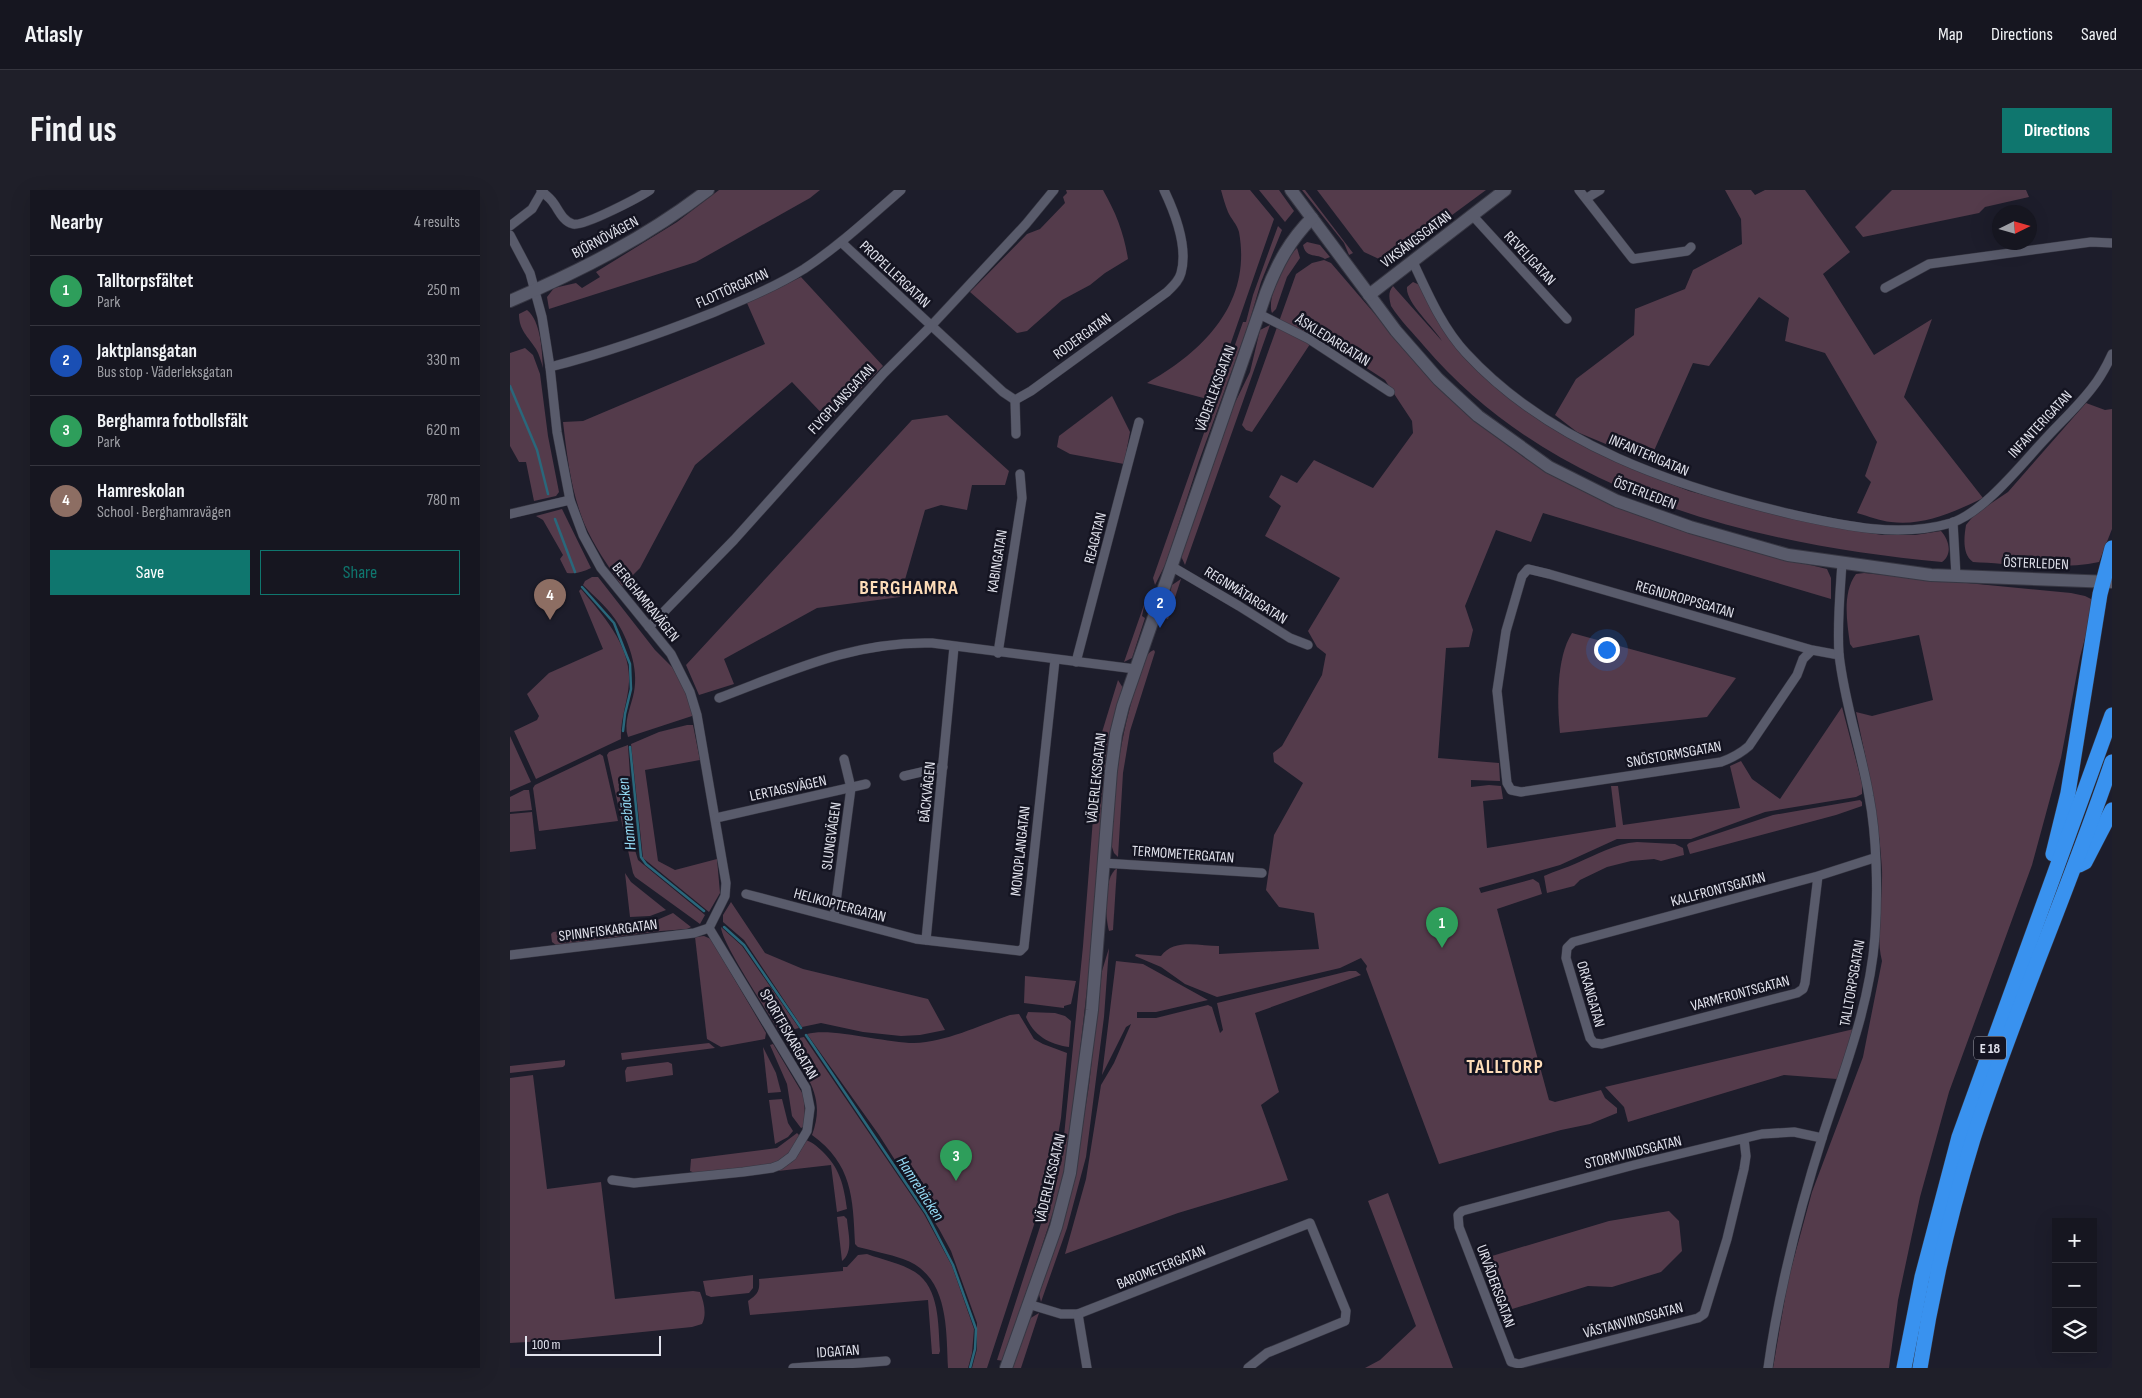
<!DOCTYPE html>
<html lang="en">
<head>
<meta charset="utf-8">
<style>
  :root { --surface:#161620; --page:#1f1f29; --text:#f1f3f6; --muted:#9e9fa5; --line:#35353e; --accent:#0f766e }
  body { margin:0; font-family:"Sofia Sans Condensed",sans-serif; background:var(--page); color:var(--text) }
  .controls { position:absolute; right:15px; bottom:15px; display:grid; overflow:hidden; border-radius:0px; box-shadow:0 5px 20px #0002 }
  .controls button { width:45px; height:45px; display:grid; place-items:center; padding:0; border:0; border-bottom:1px solid var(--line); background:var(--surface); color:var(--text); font:25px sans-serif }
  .compass { position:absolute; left:1482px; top:15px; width:45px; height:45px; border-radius:50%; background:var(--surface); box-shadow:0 5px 20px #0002; rotate:85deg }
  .scale { position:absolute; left:15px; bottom:12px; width:136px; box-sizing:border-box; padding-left:5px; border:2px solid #e1e2ec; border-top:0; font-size:14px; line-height:18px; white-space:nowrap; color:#e1e2ec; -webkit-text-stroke:4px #141421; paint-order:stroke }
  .you { position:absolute; left:1096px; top:459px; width:18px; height:18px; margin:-12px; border:4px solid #fff; border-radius:50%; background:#1a73e8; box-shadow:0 0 0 8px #1a73e833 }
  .badge { display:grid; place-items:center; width:32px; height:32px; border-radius:50%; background:var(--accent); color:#fff; font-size:16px; font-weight:700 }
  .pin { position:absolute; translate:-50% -41px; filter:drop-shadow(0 1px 2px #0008) }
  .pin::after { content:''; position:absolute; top:26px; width:18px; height:15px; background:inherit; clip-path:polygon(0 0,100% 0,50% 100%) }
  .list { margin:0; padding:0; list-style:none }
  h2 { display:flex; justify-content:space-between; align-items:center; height:65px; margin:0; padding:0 20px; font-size:21px }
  h2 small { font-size:16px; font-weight:400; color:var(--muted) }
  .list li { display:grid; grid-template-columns:32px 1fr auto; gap:15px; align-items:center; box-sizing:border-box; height:70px; padding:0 20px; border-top:1px solid var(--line) }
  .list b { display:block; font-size:19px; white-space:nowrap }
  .list p { margin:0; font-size:16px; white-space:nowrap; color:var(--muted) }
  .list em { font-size:16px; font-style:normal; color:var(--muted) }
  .actions { display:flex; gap:10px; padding:15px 20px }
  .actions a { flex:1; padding:11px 0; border:1px solid var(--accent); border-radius:0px; text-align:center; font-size:18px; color:var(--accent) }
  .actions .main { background:var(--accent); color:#fff }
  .icon { flex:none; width:28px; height:28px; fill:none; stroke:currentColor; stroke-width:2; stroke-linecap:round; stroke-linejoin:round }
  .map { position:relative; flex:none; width:1602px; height:1178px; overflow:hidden; border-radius:0px }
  header { display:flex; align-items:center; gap:30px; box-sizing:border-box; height:70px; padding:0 25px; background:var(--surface); border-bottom:1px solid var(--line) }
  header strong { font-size:24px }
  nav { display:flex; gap:28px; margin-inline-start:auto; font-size:18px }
  .intro { display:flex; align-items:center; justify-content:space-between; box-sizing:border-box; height:120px; padding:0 30px }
  h1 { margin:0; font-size:35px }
  .button { padding:12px 22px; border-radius:0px; background:var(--accent); color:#fff; font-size:18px; font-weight:700 }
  main { display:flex; gap:30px; padding:0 30px }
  aside { flex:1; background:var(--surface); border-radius:0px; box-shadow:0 5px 20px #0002 }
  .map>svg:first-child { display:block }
</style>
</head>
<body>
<header>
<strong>Atlasly</strong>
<nav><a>Map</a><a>Directions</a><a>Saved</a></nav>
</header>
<div class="intro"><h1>Find us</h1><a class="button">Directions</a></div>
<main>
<aside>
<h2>Nearby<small>4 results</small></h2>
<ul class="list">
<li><span class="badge" style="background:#2e9e5b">1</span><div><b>Talltorpsfältet</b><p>Park</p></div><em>250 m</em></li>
<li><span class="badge" style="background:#1a4fb4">2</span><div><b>Jaktplansgatan</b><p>Bus stop · Väderleksgatan</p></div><em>330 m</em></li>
<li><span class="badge" style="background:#2e9e5b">3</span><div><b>Berghamra fotbollsfält</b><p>Park</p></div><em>620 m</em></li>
<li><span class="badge" style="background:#8d6e63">4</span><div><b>Hamreskolan</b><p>School · Berghamravägen</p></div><em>780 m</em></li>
</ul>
<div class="actions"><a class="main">Save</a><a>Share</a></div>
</aside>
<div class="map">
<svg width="1602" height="1178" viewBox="0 0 1602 1178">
  <rect width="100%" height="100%" fill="#1d1d2b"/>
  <g fill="#543b4b">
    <path d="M209,0H310L300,8L186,72L39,119L37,107L44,98L66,93L72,98L90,87L86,82L167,32Z"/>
    <path d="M556,0H593C606,23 614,43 618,69L595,83L580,95L552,110L517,141L507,143L460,102L517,44L530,39L555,13L553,7L557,3Z"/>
    <path d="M711,0H740L764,29L701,210L637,193C694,161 742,113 729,42C727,34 721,29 718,22C715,15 713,7 711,0Z"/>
    <path d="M749,0H769L784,21L775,32Z"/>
    <path d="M792,0H795L843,63L839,65L834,53Z"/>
    <path d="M807,0H976L881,70L869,69L854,62Z"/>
    <path d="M1215,0H1241L1245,5L1255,0H1295L1340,62L1313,84L1364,165L1422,129L1394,207L1473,308C1444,322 1414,336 1381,332C1370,331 1358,326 1347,323L1361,292L1355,286L1367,252L1315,163L1275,151L1279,128L1249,107L1199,176L1183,173L1139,272L1067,242L1045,225L1066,189L1124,145L1125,119L1175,99L1183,80L1232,54L1231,29Z"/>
    <path d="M1382,0H1516L1519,7L1475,17L1469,23L1353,47L1345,37Z"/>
    <path d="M768,36L772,40L751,92L739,133L689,271L656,373L645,395L643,388L733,132H736L743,105Z"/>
    <path d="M797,52L810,55L820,67L815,69C806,63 796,69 793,55Z"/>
    <path d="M787,58L790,68L777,87L766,119L762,123C756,108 776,68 787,58Z"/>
    <path d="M814,70L821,73L870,130L977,240L1016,269L1060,295L1123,321L1233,359L1317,379L1321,388V409L1033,323L1021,352L986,340L955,416L963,440L959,457L936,458L928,568L989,573L990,591L961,590V597L979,595L991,596L993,609L973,611L977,658L1106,637L1101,596H1108L1113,635L1230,618L1220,576L1231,571L1242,589L1270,609L1332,517L1352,593V604L1346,607L1255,622L1181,649H1107L1050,675L969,698L971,703L1023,689L1029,693L1032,704L987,719L1039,910L1045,912L1091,900L1095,908L1107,918V923L1080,934L1051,940L929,974L856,779L857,776L851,768L830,778L707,807L675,794L651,777L625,766L626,764L651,766C664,748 690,756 709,756V764L809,759L804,723L769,717L756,700L764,645L793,593L764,572L763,563L772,556L812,485L816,464L807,457L798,441L830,388L755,346L771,316L759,307L771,285L787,293L804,270L863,298L903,243L902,231L875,190L806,145L742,242L736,240L732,235L786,84L802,73Z"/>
    <path d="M291,87L373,176L319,231L282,192L185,275L130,378L112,396C98,376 84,356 74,333C61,301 57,266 53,232L73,231L255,154L237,113Z"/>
    <path d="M903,92L912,96L931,136L1038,234L1149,289L1179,301L1286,329L1372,345H1405L1431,341C1439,350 1443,364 1432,372C1244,354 1042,306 914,156C903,143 890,130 881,116C879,108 878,102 883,96L932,151C924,137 895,112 897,97Z"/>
    <path d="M17,120C31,131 32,161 33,178C31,171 29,164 26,159C18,146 9,141 9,124Z"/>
    <path d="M760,135L675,375L671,366L721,221L740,182L750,140Z"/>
    <path d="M15,158L23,165L30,184L38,246L49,302L46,306L24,311L16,272H9L0,256V163Z"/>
    <path d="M602,206L620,242L614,274L560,264L547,257L549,246Z"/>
    <path d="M1576,213L1595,220L1602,219V339L1589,372C1552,380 1501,374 1463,372C1452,365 1454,347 1456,335L1465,324L1498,302Z"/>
    <path d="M437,225L499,281L495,295H462L457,320L431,315L415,320L390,407L307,418L214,469L224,494L189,505L176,475L402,230Z"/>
    <path d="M52,319L81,378C73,382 66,384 57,383L50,369L53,365L33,330L26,326Z"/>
    <path d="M1354,383L1561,403L1575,406L1583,410L1584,414L1570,467L1551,568L1522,675L1439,902L1410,1007L1388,1110L1379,1178H1263L1278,1090L1302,1002L1353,867L1372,771C1365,744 1373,709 1372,680C1369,626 1357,574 1346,522L1362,526L1423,510L1409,445L1343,458L1340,454C1337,432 1332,403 1346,384Z"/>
    <path d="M82,387H88L145,460L162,477L173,496L184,523L182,526L118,547C113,532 121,517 124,502C129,479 118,448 105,429C96,416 84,406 73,395L75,391Z"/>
    <path d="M671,389L658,429L654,428L662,395Z"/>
    <path d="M71,399C93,425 121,456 119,492C118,512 110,529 111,549L26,589L4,541L27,530L29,526L17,504L39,483L93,459L69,401Z"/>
    <path d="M635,412L632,426L635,428L622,468L614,472Z"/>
    <path d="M1062,443L1226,488L1197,527L1050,543C1047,514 1046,468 1062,443Z"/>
    <path d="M644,460L645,462L620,541L613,583L608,667L604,663L602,657C603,598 610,546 628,490C631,481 634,463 644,460Z"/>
    <path d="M608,490L613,498L598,548L580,772L558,967L550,1001L494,1171L487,1170L539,1009L554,946L573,756L589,552Z"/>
    <path d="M177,535H183L190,570L135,580L148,671L165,680L207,669L210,703L199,722L133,668L121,554L149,542Z"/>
    <path d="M0,546L21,592L0,601Z"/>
    <path d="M118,555L125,660L128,670L195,725L190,734L125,687L123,683L97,565L99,562Z"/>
    <path d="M90,564L93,566L108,631L29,641L23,598L25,595Z"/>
    <path d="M14,600H19L22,620L0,622V607Z"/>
    <path d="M1350,610L1352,612V616L1326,625L1180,664L1177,655L1179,653L1263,625Z"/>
    <path d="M22,622L26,659L0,662V624Z"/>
    <path d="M1127,652L1165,654L1173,658L1174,665L1151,671L1144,669L1121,671L1097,677L1070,690L1064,696L1037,703L1034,686C1045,681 1056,678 1067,673C1088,664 1104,654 1127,652Z"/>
    <path d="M607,678L603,740L599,741C595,726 593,688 607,678Z"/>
    <path d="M115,683L121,692L156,720L140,726L120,727Z"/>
    <path d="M221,712L255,763L293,779L418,809L435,840L410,845L391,846L353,842L311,833L292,837L234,750L213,732V725Z"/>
    <path d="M163,723L181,737L177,739L151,741L46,755L42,752L41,744L43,742L147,730Z"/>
    <path d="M211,737L232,756L289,838L270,843C260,825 211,752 211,737Z"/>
    <path d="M194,746L201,749L256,843L255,849L211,857L197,849L185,747Z"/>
    <path d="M599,758L594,827L576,967L557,1038L531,1112L529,1104L564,991L579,895L592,781Z"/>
    <path d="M606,771L633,774L698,810L646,822H627V828H646L698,815L702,817L710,843L713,840L707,813L839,781H846L851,785L745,823L769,902L751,915L778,990L668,1023L555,1064L576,989L591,895L604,873L621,834L616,837L592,885Z"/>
    <path d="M515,786L566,791L561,814L554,816V818L514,813Z"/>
    <path d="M518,822L545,823L555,826L561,831L559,857C539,854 524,846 516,827Z"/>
    <path d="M509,824L524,849L533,854L557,863L551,928L542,980L477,1178H462L467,1159V1133L441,1061L429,1039L369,945L297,844C321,837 375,853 404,853C437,852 470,835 500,825Z"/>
    <path d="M1344,839L1327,889L1274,885L1118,932L1114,917L1095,897Z"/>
    <path d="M294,847L414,1024L442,1076L464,1139L462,1163L458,1178H438C436,1138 439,1085 393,1069C379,1064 363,1061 348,1057L345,1054C343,1007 342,974 302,945C317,905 295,885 275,851Z"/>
    <path d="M199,853L205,858L112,870L111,863Z"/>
    <path d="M263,854L294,906L295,927L293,937L291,938L282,926L277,894L260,855Z"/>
    <path d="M253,857L266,883L271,902L258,903Z"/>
    <path d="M55,870V875L53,877L0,883V876Z"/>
    <path d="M158,872L162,874L163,885L116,892L115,881L117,877Z"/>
    <path d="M23,885L37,999L91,992L105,1109L183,1101L190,1102C194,1112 197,1125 192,1134L182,1137L53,1150L0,1153V888Z"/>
    <path d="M272,909L278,933L283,941L278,947L265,954L259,910Z"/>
    <path d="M287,943L289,945V948C285,954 281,962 276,967C264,979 203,981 185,983L180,981L181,969L267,958Z"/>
    <path d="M296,950C302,952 308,957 312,961C330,978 334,996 337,1019L327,1022L321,975L268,981Z"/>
    <path d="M878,1003L943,1178H855L870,1170L906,1136L858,1011Z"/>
    <path d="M1159,1021L1169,1031L1172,1061L1151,1082L1102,1097L1078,1096L989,1123L972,1069L1099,1031Z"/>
    <path d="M334,1026L337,1029C338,1043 344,1062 332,1071L327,1027Z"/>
    <path d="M357,1064C373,1070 391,1073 405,1082C430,1098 428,1135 430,1161L429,1164H422L418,1110L240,1125L238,1111C248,1104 250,1101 249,1089L333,1081V1077H337L348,1065Z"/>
    <path d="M243,1085V1098L239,1103L201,1107L196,1105L193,1091Z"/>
    <path d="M529,1123L511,1178H502L519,1129Z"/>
  </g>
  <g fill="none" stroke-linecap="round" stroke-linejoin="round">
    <g stroke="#2a677b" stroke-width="2.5">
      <path d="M0,196L27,260L38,304"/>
      <path d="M45,329L65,382"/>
      <path d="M72,397L104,433L120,474L121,499L115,524L113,541"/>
      <path d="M120,557L131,667L136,674L194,721"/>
      <path d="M214,737L234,755L291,838"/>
      <path d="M296,845L416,1023L443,1075L466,1139L465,1159L460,1178"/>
    </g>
    <g stroke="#373743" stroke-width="10">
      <g id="street">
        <path d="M31,0C34,4 39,7 42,11C48,18 52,31 63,34C73,37 130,7 140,0"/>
        <path d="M1069,0L1123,69L1177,61L1181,57"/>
        <path d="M1077,8L1090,0"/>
        <path d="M963,26L1057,129"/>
        <path d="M0,36L22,19L33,0"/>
        <path d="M0,45L20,83L32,127L40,177L47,242L60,310L73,345L91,378L161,464L180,502L187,525L216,693L215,706L199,738"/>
        <path d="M331,52L493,202L505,210"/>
        <path d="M903,72C918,104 932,137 956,163C1041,255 1166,297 1285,325C1335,336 1390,348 1441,333C1475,322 1513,272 1538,246C1553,230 1569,215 1582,198C1590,188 1597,175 1602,164"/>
        <path d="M1375,98L1419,74L1581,52L1602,53"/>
        <path d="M749,124L799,149L880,202"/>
        <path d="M40,177C95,163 149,144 202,123C233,110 265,97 294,79C329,56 360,27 391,0"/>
        <path d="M505,210L521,201L657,102C663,96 669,91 671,83C678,58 665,23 654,0"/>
        <path d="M505,210L506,244"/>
        <path d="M0,324L60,310"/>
        <path d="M1443,332L1446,386"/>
        <path d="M661,376L729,416L780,448L798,455"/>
        <path d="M139,437L224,350L374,183L421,136L516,34L544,0"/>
        <path d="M1302,460L1293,469L1287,485L1239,556C1230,564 1222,568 1211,572L1011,602L1001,600L997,593L987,501L996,441L1012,386L1018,379L1039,384L1302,460L1329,465"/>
        <path d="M488,463L512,308L510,284"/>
        <path d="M566,472L629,232"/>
        <path d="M209,508C281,481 343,451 422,453L625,479"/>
        <path d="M394,586L433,577"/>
        <path d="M206,628L356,594"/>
        <path d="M593,673L752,683"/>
        <path d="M1308,686L1295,793L1293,799L1287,803L1092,854L1084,853L1080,848L1056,768L1057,758L1063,752L1308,686L1364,668"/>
        <path d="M236,704L406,749L510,761L514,757L545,470"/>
        <path d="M324,727L341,598L334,569"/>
        <path d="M416,750L444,457"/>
        <path d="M0,765L184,743L199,738"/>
        <path d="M1234,949L1236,966L1234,979L1217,1049L1194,1124L1188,1128L1009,1174L1001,1172L949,1037L948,1025L952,1021L1124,975L1252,944L1284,942L1312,948"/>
        <path d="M102,990L124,993L233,982L262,978L270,975L282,966L297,941L300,918L296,898L199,738"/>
        <path d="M518,1114L551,1124H568L800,1033L836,1121L835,1131L757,1163L738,1178"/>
        <path d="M568,1124L577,1178"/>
        <path d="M283,1178L376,1171"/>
        <path d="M1258,1178C1269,1099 1289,1021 1313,945C1334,880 1360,815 1365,746C1368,703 1367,647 1359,606C1351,559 1334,512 1329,464C1327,434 1330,403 1332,373"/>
      </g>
    </g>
    <g stroke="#373743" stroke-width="14">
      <g id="secondary">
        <path d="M781,0L886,141L928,189L968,226L1039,277L1107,311L1180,337L1278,365L1421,385L1602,392"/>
        <path d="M859,105L995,0"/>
        <path d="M0,111C70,81 137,47 198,0"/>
        <path d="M496,1178L546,1037L560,983L582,820L601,581L606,544L613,516L756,103C767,74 780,50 802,28"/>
      </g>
    </g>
    <g stroke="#373743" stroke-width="16">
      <g id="highway">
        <path d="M1543,664L1558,603L1590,404L1602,358"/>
        <path d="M1569,675L1575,672L1602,620"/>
        <path d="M1394,1178L1412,1087L1449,947L1602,525"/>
        <path d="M1410,1178C1422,1101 1440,1024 1463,949C1504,822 1559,699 1602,572"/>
      </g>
    </g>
    <use href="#street" stroke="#595b6b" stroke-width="9"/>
    <use href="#secondary" stroke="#595b6b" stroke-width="12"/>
    <use href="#highway" stroke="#3992ef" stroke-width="15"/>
  </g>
  <g text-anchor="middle" stroke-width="5" stroke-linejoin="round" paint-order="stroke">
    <rect fill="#141421" stroke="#a4a4af" stroke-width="1" x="1464" y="846.5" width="32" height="23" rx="4"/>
    <g font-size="14" font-weight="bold" fill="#e1e2ec">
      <text x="1480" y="863">E 18</text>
    </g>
    <g font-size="15" fill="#e1e2ec" stroke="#141421">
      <text transform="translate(95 47) rotate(-28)" y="5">BJÖRNÖVÄGEN</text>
      <text transform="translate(906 49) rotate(-37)" y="5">VIKSÄNGSGATAN</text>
      <text transform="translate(1020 68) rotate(47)" y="5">REVELJGATAN</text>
      <text transform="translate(385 84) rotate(43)" y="5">PROPELLERGATAN</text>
      <text transform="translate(222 98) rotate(-24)" y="5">FLOTTÖRGATAN</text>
      <text transform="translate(572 146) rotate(-36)" y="5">RODERGATAN</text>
      <text transform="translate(823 150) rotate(32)" y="5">ÅSKLEDARGATAN</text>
      <text transform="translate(705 198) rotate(-70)" y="5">VÄDERLEKSGATAN</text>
      <text transform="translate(331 209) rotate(-47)" y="5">FLYGPLANSGATAN</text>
      <text transform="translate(1530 234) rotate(-47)" y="5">INFANTERIGATAN</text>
      <text transform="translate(1139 265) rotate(23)" y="5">INFANTERIGATAN</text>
      <text transform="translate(1135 303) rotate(21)" y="5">ÖSTERLEDEN</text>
      <text transform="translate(585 348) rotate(-76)" y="5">REAGATAN</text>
      <text transform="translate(487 371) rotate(-81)" y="5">KABINGATAN</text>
      <text transform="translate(1526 373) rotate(2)" y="5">ÖSTERLEDEN</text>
      <text transform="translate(736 405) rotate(32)" y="5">REGNMÄTARGATAN</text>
      <text transform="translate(1175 409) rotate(16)" y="5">REGNDROPPSGATAN</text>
      <text transform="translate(136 412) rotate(51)" y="5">BERGHAMRAVÄGEN</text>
      <text transform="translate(1164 564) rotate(-10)" y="5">SNÖSTORMSGATAN</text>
      <text transform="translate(586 588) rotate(-84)" y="5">VÄDERLEKSGATAN</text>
      <text transform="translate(278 598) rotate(-12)" y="5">LERTAGSVÄGEN</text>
      <text transform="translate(417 602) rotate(-84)" y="5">BÄCKVÄGEN</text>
      <text transform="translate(321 646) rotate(-82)" y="5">SLUNGVÄGEN</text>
      <text transform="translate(510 661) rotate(-84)" y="5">MONOPLANGATAN</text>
      <text transform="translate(673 664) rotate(4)" y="5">TERMOMETERGATAN</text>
      <text transform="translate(1208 699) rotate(-15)" y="5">KALLFRONTSGATAN</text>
      <text transform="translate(330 715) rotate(15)" y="5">HELIKOPTERGATAN</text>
      <text transform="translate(98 740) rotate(-7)" y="5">SPINNFISKARGATAN</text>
      <text transform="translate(1342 793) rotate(-80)" y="5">TALLTORPSGATAN</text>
      <text transform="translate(1230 803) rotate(-15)" y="5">VARMFRONTSGATAN</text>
      <text transform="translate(1081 804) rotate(74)" y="5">ORKANGATAN</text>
      <text transform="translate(279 844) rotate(60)" y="5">SPORTFISKARGATAN</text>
      <text transform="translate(1123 962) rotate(-14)" y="5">STORMVINDSGATAN</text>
      <text transform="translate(540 988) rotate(-77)" y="5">VÄDERLEKSGATAN</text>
      <text transform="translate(651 1077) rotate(-22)" y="5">BAROMETERGATAN</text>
      <text transform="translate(986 1096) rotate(70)" y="5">URVÄDERSGATAN</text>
      <text transform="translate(1123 1130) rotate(-15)" y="5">VÄSTANVINDSGATAN</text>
      <text transform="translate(328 1161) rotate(-4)" y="5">IDGATAN</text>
    </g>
    <g font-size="16" font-style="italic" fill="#95dcf6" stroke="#141421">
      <text transform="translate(116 624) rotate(-96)" y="6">Hamrebäcken</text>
      <text transform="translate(411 998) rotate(57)" y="6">Hamrebäcken</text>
    </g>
    <g font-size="20" font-weight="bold" letter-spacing="1" fill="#feddb9" stroke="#141421">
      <text x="399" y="404">BERGHAMRA</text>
      <text x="995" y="883">TALLTORP</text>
    </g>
  </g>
</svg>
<div class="controls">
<button>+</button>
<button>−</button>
<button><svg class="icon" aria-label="layers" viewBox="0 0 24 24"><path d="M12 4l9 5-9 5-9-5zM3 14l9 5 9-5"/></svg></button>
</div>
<svg class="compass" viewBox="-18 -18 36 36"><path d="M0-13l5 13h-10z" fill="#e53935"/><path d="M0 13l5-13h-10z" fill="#9e9fa5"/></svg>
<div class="scale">100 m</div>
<div class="you"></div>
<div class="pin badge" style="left:932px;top:758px;background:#2e9e5b">1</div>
<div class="pin badge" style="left:650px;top:438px;background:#1a4fb4">2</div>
<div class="pin badge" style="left:446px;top:991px;background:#2e9e5b">3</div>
<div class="pin badge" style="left:40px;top:430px;background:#8d6e63">4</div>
</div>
</main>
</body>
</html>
